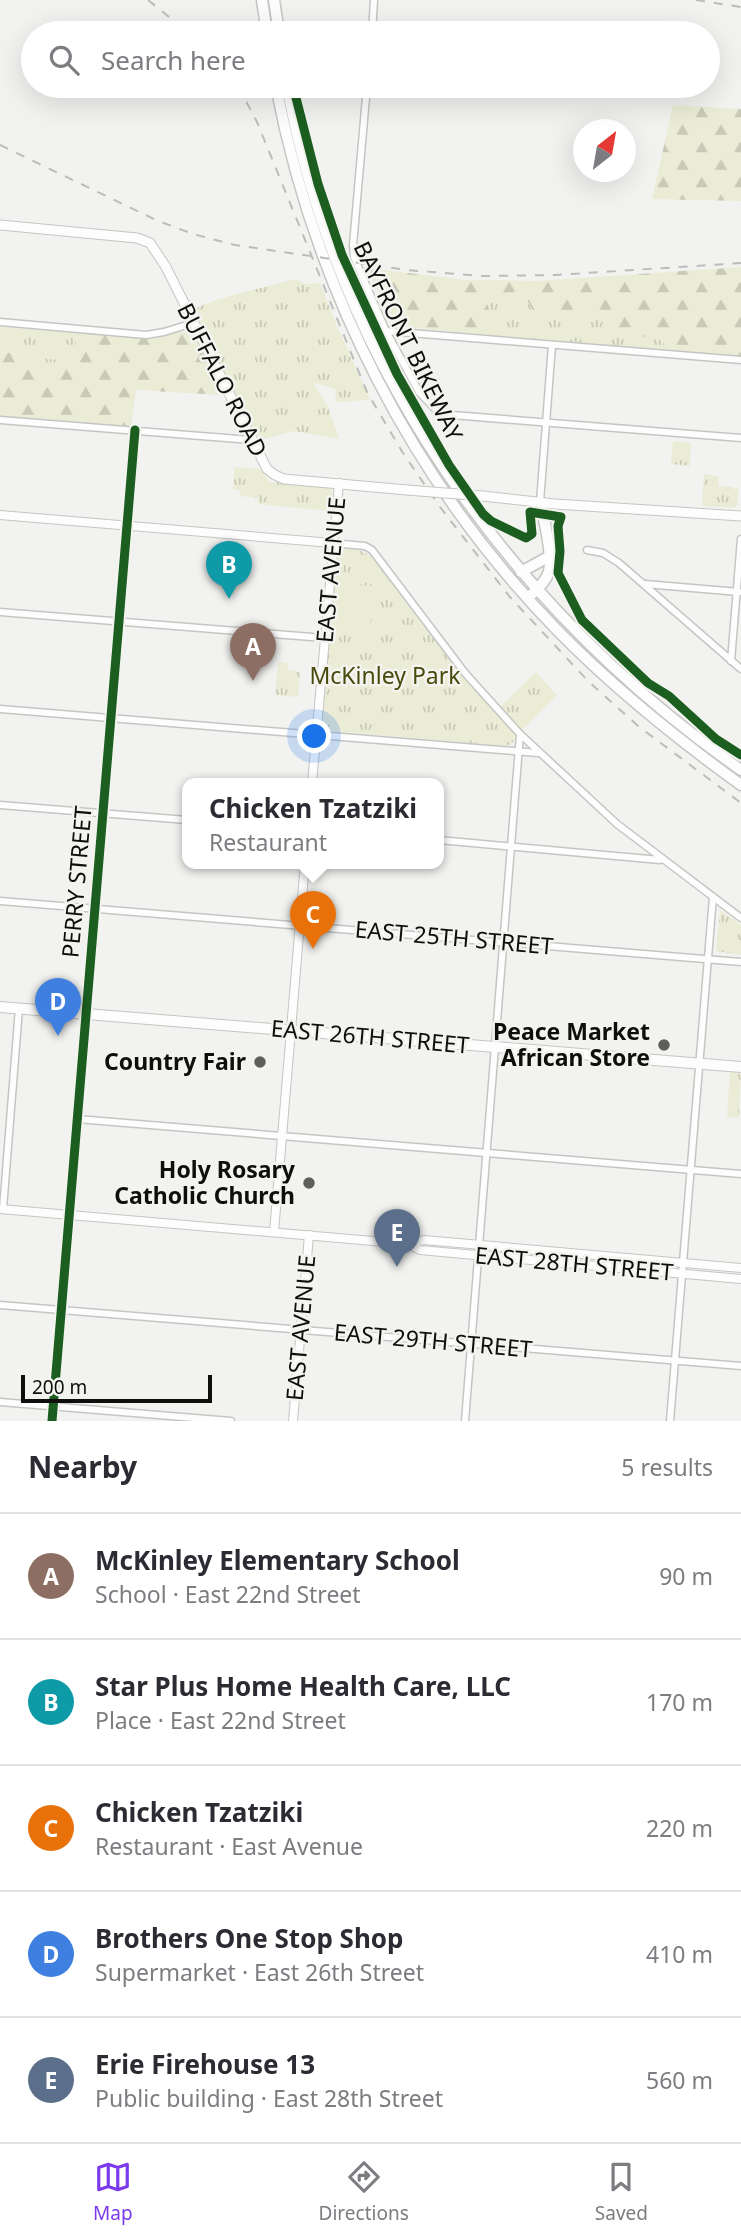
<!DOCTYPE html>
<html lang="en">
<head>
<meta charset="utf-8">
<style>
  :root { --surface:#fff; --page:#f2f2f3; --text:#2b2b33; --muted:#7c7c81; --line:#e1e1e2; --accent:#7c3aed }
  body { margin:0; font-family:"Noto Sans",sans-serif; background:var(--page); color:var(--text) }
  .compass { position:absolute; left:573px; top:119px; width:63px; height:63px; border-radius:50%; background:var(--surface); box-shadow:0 7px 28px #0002; rotate:31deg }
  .scale { position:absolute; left:21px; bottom:18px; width:191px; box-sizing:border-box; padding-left:7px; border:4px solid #0e0e0c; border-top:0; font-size:19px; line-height:24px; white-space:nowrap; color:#0e0e0c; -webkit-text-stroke:5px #f3f3ef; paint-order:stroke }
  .you { position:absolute; left:315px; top:737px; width:24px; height:24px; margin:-18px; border:5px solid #fff; border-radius:50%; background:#1a73e8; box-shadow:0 0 0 10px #1a73e833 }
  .badge { display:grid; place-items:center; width:46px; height:46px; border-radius:50%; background:var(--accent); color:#fff; font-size:23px; font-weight:700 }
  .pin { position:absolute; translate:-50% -58px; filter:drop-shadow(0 2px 4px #0008) }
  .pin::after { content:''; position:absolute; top:37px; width:24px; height:21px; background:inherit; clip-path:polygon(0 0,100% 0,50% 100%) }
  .popup { position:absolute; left:182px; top:778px; width:262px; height:91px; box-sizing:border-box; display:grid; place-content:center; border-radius:14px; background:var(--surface); filter:drop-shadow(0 2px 5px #0005); font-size:23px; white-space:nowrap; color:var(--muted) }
  .popup b { font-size:26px; color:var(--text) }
  .popup::after { content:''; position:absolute; left:50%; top:100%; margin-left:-14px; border:14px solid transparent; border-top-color:var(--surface) }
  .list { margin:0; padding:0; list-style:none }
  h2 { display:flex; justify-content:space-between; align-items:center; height:91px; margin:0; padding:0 28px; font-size:30px }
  h2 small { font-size:23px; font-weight:400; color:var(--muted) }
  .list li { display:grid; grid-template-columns:46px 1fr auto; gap:21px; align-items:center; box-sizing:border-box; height:126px; padding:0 28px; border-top:2px solid var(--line) }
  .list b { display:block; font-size:26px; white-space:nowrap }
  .list p { margin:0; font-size:23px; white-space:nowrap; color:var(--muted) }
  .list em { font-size:23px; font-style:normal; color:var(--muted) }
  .icon { flex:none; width:38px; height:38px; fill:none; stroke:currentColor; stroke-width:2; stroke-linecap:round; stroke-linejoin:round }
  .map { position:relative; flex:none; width:741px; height:1421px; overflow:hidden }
  .search { position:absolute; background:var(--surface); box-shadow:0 7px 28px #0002; left:21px; right:21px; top:21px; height:77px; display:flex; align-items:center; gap:18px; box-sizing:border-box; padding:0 24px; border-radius:38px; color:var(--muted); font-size:26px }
  .sheet { height:721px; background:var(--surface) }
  nav { display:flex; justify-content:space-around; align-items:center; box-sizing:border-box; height:98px; border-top:2px solid var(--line); background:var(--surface); font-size:19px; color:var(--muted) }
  nav a { display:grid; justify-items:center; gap:4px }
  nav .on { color:var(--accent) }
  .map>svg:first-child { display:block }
</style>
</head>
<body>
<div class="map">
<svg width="741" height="1421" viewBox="0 0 741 1421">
  <defs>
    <pattern id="grass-tufts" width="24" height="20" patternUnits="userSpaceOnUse" patternTransform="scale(1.75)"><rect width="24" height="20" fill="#ebecd5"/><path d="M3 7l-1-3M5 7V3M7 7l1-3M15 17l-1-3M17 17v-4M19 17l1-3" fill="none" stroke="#c8c9b6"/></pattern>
    <pattern id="forest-firs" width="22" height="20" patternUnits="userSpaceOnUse" patternTransform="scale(1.75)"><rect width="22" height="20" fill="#ebecd5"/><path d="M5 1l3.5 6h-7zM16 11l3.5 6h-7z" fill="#c8c9b6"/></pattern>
  </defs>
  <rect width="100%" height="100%" fill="#f2f2f0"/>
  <g fill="url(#grass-tufts)">
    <path d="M295,279L305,284L320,283L337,326L370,400L336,402L335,389L313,382L328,407L339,439L294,431L257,441L194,315L196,308C225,295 263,288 295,279Z"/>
    <path d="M527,298L543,314H606L609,322V331L659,339L672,351L487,335V300Z"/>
    <path d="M0,327L77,333L74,356L60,371L20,367L22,354L0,352Z"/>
    <path d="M673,441L691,443L690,466L671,464Z"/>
    <path d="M234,467L260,469L270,482L328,486L332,491L330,511L258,504V498L240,496V490L233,489Z"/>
    <path d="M704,474L719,476L718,486L733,487V489H739L737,505L735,508L702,506Z"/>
    <path d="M344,548L359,550L373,557C416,619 462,676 513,732L515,739L511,744L506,746L321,730L336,553L338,549Z"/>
    <path d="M278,662L288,663V670L300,672L298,697L275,695Z"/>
    <path d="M536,672L557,695L522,730L500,707Z"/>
    <path d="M720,910L741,925V955L716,951Z"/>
    <path d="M730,1072L741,1073L739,1118L727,1117Z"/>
  </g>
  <g fill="url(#forest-firs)">
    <path d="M673,105L741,109V201L652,199Z"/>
    <path d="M741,267V356L672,351L659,339L608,331L609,322L605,314H543L532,309L526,298L487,300V335L395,326L367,268L466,280L537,281Z"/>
    <path d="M188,330L192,332L223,395L136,390L131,427L0,416V352L22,354L21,367L59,371L61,355L74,356L77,333L151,339Z"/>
  </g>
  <g fill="#ebecd5">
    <path d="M35,344L58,345L57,360L33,357Z"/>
    <path d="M339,584L373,586L370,632L335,629Z"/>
  </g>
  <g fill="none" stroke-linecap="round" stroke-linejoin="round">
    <g stroke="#c5c5c3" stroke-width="9">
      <g id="minor">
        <path d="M372,33L374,0"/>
        <path d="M367,86L353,245L354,257L386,331L419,392L435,409L452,415L741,438"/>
        <path d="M0,322L146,335L164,332L193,323"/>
        <path d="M386,331L741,360"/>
        <path d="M0,420L251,440"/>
        <path d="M540,502L552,345"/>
        <path d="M332,543L365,546L372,550L465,673L520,734L617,824L741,918"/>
        <path d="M587,550L603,553L619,563L741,669"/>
        <path d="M645,584L739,592"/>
        <path d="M0,612L324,638"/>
        <path d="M731,661L741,539"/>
        <path d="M0,709L538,753"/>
        <path d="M0,805L187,820"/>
        <path d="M439,840L660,860"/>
        <path d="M0,901L741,962"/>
        <path d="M77,1119L741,1174"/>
        <path d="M3,1209L19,1008"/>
        <path d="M0,1305L741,1366"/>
        <path d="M0,1402L231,1421"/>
        <path d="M52,1421L135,430"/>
        <path d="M465,1421L520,734"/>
        <path d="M670,1421L713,897"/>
      </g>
    </g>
    <g stroke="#c5c5c3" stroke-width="10">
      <g id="tertiary">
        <path d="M0,515L332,543"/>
        <path d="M312,783L339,483"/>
        <path d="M0,1209L408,1244L424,1240L741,1268"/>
        <path d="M274,1232L305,863"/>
        <path d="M408,1244L420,1250L741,1279"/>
        <path d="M293,1421L309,1235"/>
      </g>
    </g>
    <g stroke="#c5c5c3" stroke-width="11">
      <g id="secondary">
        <path d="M0,225L137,238L150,243L166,267L267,469L275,475L284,479L407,490"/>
        <path d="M483,496L555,504L741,516"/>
      </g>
    </g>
    <g stroke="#c5c5c3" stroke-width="12">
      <path id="primary" d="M0,1007L741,1067"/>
    </g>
    <g stroke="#c5c5c3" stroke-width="13">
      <g id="trunk">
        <path d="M262,0L267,33"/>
        <path d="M274,0L279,33"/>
        <path d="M276,86C315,290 413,483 559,632C615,689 676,738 741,785"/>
        <path d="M287,86C339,367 509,607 741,770"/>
        <path d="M521,572L548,557"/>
        <path d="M532,594C538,588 547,580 549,571C553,555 544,519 540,502"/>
      </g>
    </g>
    <use href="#minor" stroke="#fdfdfd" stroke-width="6"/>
    <use href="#tertiary" stroke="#fdfdfd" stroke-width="8"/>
    <use href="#secondary" stroke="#fdfdfd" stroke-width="9"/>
    <use href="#primary" stroke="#fdfdfd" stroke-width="10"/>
    <use href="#trunk" stroke="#fdfdfd" stroke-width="10"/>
    <g stroke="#bcbcbb" stroke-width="2" stroke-dasharray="9 9" stroke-linecap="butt">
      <path d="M148,0L189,33"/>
      <path d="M696,0L741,7"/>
      <path d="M238,86L257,122L367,392L403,453L440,507L509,596L588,681L638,726L741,803"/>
      <path d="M0,145L156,220L193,234L235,245L407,270L481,276L556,275L741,263"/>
    </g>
    <g stroke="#c5c5c3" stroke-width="11" stroke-linecap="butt">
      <path id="secondary-bridge" d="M407,490L483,496"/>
    </g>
    <use href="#secondary-bridge" stroke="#fdfdfd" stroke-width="9"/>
    <g stroke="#f3f3ef" stroke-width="13">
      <g id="cycleway">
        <path d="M293,86L318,184L342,255L397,374L449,465L483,514L491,521L526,538L532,534L530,512L561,517L558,526L560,551L558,573L582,620L648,683L669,696L716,739L741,755"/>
        <path d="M52,1421L135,430"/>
      </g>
    </g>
    <use href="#cycleway" stroke="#1b5e20" stroke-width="9"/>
  </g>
  <g fill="#5e5e5c" stroke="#f3f3ef" stroke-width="2.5">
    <circle cx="664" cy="1045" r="7"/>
    <circle cx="260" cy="1062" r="7"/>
    <circle cx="309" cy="1183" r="7"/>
  </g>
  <g text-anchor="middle" stroke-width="5" stroke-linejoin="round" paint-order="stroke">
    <g font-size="23" fill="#0e0e0c" stroke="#f3f3ef">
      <text transform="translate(408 341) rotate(64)" y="8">BAYFRONT BIKEWAY</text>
      <text transform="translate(222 380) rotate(63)" y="8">BUFFALO ROAD</text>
      <text transform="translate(331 570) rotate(-85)" y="8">EAST AVENUE</text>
      <text transform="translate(77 882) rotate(-85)" y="8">PERRY STREET</text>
      <text transform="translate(454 938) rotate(5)" y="8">EAST 25TH STREET</text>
      <text transform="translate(370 1037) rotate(5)" y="8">EAST 26TH STREET</text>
      <text transform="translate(574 1264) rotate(5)" y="8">EAST 28TH STREET</text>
      <text transform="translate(301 1328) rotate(-85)" y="8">EAST AVENUE</text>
      <text transform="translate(433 1341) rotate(5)" y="8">EAST 29TH STREET</text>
    </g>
    <g font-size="23" fill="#484a0b" stroke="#f3f3ef">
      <text x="385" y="684">McKinley Park</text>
    </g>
    <g font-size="23" font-weight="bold" fill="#0e0e0c" stroke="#f3f3ef" text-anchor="end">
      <text x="650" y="1040">Peace Market<tspan x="650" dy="26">African Store</tspan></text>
      <text x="246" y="1070">Country Fair</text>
      <text x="295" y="1178">Holy Rosary<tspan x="295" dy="26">Catholic Church</tspan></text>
    </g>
  </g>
</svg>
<svg class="compass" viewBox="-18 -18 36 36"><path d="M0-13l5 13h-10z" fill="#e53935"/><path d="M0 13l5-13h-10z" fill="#7c7c81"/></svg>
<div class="scale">200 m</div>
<div class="you"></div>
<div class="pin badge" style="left:253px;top:681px;background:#8d6e63">A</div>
<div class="pin badge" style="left:229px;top:599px;background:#0f9aa8">B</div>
<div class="pin badge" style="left:313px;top:949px;background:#e8710a">C</div>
<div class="popup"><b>Chicken Tzatziki</b>Restaurant</div>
<div class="pin badge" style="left:58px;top:1036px;background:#3f7fe0">D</div>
<div class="pin badge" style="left:397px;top:1267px;background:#5c6f8a">E</div>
<div class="search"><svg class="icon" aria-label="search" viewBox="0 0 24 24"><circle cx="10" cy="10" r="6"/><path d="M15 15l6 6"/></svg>Search here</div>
</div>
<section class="sheet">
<h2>Nearby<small>5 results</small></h2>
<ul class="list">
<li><span class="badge" style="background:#8d6e63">A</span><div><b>McKinley Elementary School</b><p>School · East 22nd Street</p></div><em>90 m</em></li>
<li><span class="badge" style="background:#0f9aa8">B</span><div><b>Star Plus Home Health Care, LLC</b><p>Place · East 22nd Street</p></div><em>170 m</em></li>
<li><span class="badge" style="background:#e8710a">C</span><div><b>Chicken Tzatziki</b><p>Restaurant · East Avenue</p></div><em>220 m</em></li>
<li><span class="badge" style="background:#3f7fe0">D</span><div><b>Brothers One Stop Shop</b><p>Supermarket · East 26th Street</p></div><em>410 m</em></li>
<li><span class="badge" style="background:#5c6f8a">E</span><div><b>Erie Firehouse 13</b><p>Public building · East 28th Street</p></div><em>560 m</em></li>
</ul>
</section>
<nav>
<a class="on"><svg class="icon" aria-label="map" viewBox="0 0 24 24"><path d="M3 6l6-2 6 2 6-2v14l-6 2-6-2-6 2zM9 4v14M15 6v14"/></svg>Map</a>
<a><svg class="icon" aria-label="directions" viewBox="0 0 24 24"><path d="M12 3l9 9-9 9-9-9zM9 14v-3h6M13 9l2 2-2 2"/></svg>Directions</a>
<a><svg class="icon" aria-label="saved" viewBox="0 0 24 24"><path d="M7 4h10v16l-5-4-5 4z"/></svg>Saved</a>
</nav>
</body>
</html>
